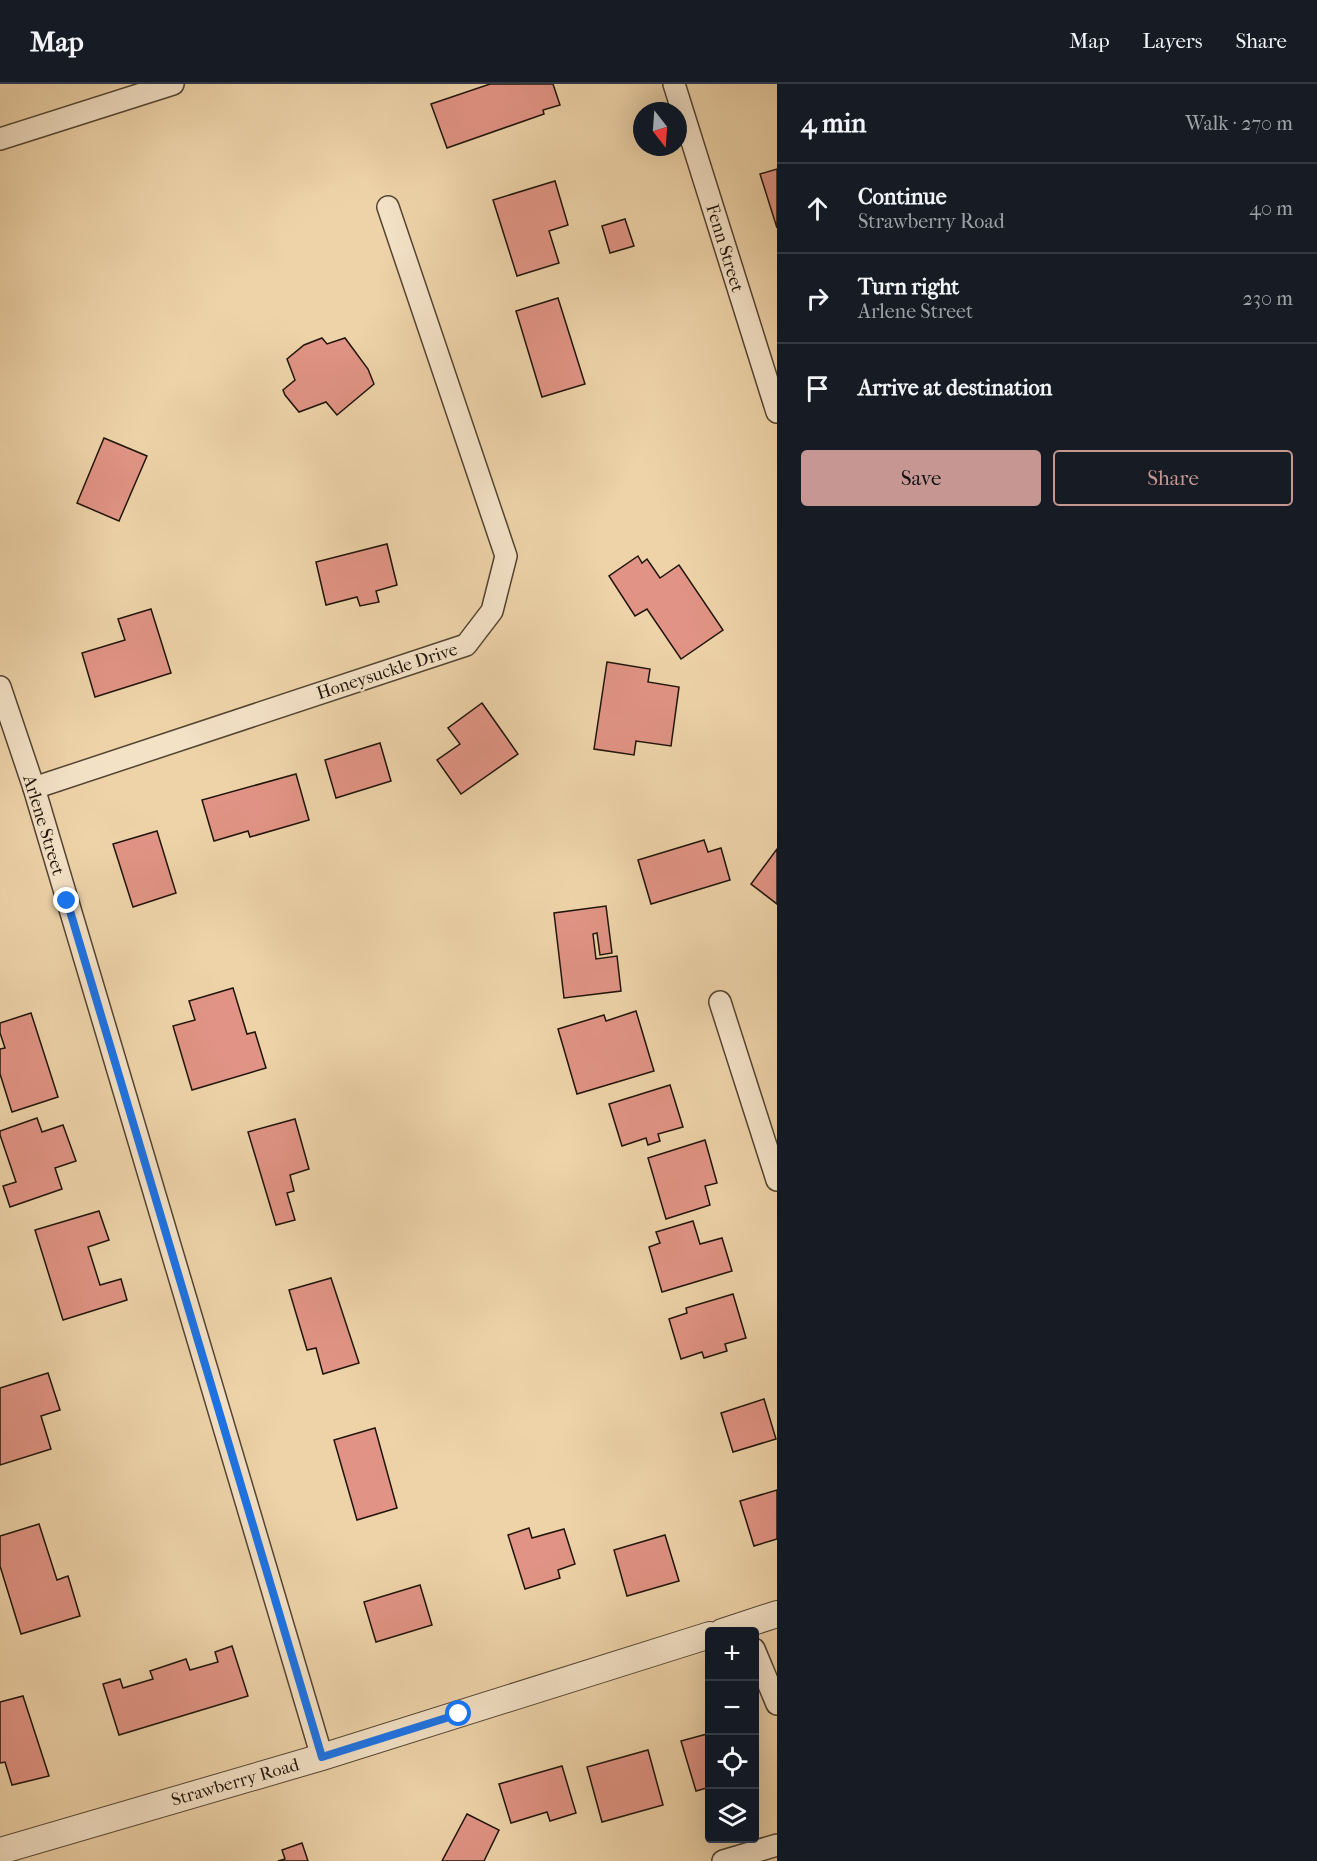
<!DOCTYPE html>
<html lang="en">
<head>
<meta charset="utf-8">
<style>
  :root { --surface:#171b24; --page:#242831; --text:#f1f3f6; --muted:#9ea1a6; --line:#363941; --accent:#c59692 }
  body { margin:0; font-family:"IM FELL French Canon",serif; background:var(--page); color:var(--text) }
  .controls { position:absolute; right:18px; bottom:18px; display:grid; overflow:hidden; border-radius:6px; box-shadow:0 6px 24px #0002 }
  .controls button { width:54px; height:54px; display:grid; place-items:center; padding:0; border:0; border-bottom:2px solid var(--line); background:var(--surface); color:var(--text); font:30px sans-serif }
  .compass { position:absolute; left:633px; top:18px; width:54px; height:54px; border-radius:50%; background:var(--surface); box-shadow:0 6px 24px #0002; rotate:163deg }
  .stop { position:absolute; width:18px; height:18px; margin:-14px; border:4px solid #1a73e8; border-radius:50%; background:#fff }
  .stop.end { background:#1a73e8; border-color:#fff; box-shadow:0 2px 6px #0008 }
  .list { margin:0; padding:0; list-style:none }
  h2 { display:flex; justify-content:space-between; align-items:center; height:78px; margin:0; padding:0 24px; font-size:26px }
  h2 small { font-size:20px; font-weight:400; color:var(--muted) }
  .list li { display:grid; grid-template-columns:39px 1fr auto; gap:18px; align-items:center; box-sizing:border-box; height:90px; padding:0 24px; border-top:2px solid var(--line) }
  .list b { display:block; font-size:22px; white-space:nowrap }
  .list p { margin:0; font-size:20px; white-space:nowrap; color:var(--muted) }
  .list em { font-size:20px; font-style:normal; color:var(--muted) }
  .actions { display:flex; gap:12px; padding:18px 24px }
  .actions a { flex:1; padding:14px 0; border:2px solid var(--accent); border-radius:6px; text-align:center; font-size:21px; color:var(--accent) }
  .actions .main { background:var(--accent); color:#111 }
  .icon { flex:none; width:33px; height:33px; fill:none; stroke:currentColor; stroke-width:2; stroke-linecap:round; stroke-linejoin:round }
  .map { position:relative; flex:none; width:777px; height:1777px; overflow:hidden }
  header { display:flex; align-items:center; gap:36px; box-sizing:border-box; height:84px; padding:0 30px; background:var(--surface); border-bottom:2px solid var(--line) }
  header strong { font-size:28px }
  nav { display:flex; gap:33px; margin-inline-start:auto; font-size:21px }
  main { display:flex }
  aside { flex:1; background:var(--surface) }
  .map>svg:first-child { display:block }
</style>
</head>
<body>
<header>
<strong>Map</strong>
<nav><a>Map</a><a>Layers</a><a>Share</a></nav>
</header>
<main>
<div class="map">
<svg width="777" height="1777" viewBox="0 0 777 1777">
  <rect width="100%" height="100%" fill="#eed3a9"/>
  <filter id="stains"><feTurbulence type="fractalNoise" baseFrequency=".00333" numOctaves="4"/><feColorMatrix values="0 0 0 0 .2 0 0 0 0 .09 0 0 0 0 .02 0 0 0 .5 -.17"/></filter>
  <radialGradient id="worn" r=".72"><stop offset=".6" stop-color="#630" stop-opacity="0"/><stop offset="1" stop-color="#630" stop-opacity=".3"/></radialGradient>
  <g fill="#e19485" stroke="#1f140a" stroke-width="1.5">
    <path d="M490,0H553L560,21L543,26L544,30L447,64L431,20Z"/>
    <path d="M777,85V144L760,90Z"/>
    <path d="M555,97L568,141L549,147L559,179L517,192L493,116Z"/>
    <path d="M625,135L634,162L610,169L602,142Z"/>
    <path d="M558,214L585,300L542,313L516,227Z"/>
    <path d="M322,254L327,260L345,254L368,285L374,300L337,331L326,318L299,328L285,311L283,306L295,296L287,275L304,261Z"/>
    <path d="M104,354L147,372L119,437L77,419Z"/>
    <path d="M387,460L397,501L376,507L379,518L360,522L357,513L326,521L316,478Z"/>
    <path d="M638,472L642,479L647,475L660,494L679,481L723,546L681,575L647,525L635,532L609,492Z"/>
    <path d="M151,525L171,589L95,613L82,569L125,556L118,535Z"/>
    <path d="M607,578L650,585L648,598L679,603L671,662L636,657L634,671L594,665Z"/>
    <path d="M482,619L518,670L461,710L437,676L460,660L448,644Z"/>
    <path d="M380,659L391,697L336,714L325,676Z"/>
    <path d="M296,690L309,736L250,753L248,747L214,757L202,716Z"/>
    <path d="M157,747L176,809L133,823L113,760Z"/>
    <path d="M704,756L708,768L721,764L730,796L651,820L638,776Z"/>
    <path d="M777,765V820L751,800Z"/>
    <path d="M606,822L612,869L600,871L597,849L593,850L596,875L617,872L621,907L564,914L554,829Z"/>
    <path d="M233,904L247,950L255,948L266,984L192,1006L173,942L195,936L189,917Z"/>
    <path d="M636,927L654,987L577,1010L558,945L604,931L606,937Z"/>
    <path d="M31,929L58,1013L12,1028L0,990V965L5,964L0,949V939Z"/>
    <path d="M670,1001L683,1043L658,1050L660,1057L648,1061L646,1054L622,1062L609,1020Z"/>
    <path d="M37,1034L42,1048L63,1041L76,1077L55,1084L62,1105L10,1123L3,1102L16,1098L0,1051V1047Z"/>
    <path d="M295,1035L309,1085L290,1091L294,1107L287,1109L295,1136L276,1141L248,1048Z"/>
    <path d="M705,1056L717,1099L705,1102L710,1121L666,1135L648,1074Z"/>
    <path d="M99,1127L109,1156L88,1163L100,1201L121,1195L127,1216L63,1236L35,1146Z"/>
    <path d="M693,1137L700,1160L722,1154L732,1187L662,1208L649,1163L660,1159L656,1148Z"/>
    <path d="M331,1194L359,1279L323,1290L316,1264L307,1266L289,1206Z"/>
    <path d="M733,1210L746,1254L725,1260L727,1267L704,1274L702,1268L681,1275L669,1235L687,1229L686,1224Z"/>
    <path d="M48,1289L60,1326L41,1332L51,1365L0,1381V1304Z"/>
    <path d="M764,1315L776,1355L733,1368L721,1329Z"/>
    <path d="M375,1344L397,1424L357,1436L334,1356Z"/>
    <path d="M777,1406V1455L754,1462L740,1417Z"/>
    <path d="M39,1440L57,1496L68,1492L80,1532L21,1550L0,1482V1452Z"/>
    <path d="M529,1444L532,1454L564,1445L575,1480L558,1486L560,1494L525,1505L508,1451Z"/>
    <path d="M665,1451L679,1497L627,1512L614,1466Z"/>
    <path d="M420,1501L432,1541L376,1558L364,1518Z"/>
    <path d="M232,1562L248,1612L119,1651L103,1600L120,1595L123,1604L153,1595L150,1587L186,1575L190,1586L218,1578L215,1568Z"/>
    <path d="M23,1612L49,1692L12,1701L5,1678L0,1679V1618Z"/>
    <path d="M707,1650L710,1659V1703L696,1707L681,1657Z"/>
    <path d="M648,1666L663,1721L602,1738L587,1683Z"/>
    <path d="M562,1682L576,1729L550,1737L547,1728L511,1739L499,1700Z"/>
    <path d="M467,1730L499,1746L484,1777H442Z"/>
    <path d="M302,1759L308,1777H278L285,1775L282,1766Z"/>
  </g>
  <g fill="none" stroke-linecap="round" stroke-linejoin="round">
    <g stroke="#534432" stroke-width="24">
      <g id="minor">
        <path d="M674,0L777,328"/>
        <path d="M0,55L173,0"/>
        <path d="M0,603L34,704L322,1673"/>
        <path d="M34,704L466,561L492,527L506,472L388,123"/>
        <path d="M720,918L777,1096"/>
        <path d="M754,1565L777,1620"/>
        <path d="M723,1777L777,1761"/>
      </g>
    </g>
    <g stroke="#534432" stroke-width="28">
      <g id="tertiary">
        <path d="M722,1548L777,1530"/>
        <path d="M0,1767L322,1673L710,1551"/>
      </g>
    </g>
    <use href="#minor" stroke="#f4e2c7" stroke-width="21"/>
    <use href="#tertiary" stroke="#f4e2c7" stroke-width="26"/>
  </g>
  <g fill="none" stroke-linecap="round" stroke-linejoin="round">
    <path stroke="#1a73e8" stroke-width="8" d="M67,817L322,1673L459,1630"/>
  </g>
  <g text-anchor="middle" stroke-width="5" stroke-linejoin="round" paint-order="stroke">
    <g font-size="18" fill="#1f140a" stroke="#f4e2c7">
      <text transform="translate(725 164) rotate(73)" y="6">Fenn Street</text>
      <text transform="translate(387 587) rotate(-18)" y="6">Honeysuckle Drive</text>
      <text transform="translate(44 741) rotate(73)" y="6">Arlene Street</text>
      <text transform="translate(235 1698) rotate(-16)" y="6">Strawberry Road</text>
    </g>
  </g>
  <rect width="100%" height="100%" filter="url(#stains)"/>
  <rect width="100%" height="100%" fill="url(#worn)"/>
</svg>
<div class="controls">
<button>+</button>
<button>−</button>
<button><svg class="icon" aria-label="locate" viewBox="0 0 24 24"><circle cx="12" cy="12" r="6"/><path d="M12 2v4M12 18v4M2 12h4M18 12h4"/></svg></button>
<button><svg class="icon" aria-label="layers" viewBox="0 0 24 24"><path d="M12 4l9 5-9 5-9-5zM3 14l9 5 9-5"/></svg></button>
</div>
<svg class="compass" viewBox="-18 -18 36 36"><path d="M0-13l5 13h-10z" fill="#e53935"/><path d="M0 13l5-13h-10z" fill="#9ea1a6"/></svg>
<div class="stop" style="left:459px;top:1630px"></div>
<div class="stop end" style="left:67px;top:817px"></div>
</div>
<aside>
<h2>4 min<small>Walk · 270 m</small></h2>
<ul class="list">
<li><svg class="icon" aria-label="ahead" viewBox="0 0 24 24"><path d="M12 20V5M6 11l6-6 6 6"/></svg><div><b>Continue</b><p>Strawberry Road</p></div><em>40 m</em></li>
<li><svg class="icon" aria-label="right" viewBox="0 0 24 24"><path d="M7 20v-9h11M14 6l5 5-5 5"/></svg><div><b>Turn right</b><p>Arlene Street</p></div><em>230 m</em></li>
<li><svg class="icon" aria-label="arrive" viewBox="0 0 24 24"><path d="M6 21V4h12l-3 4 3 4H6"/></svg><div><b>Arrive at destination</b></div></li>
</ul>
<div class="actions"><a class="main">Save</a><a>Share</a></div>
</aside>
</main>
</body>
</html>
